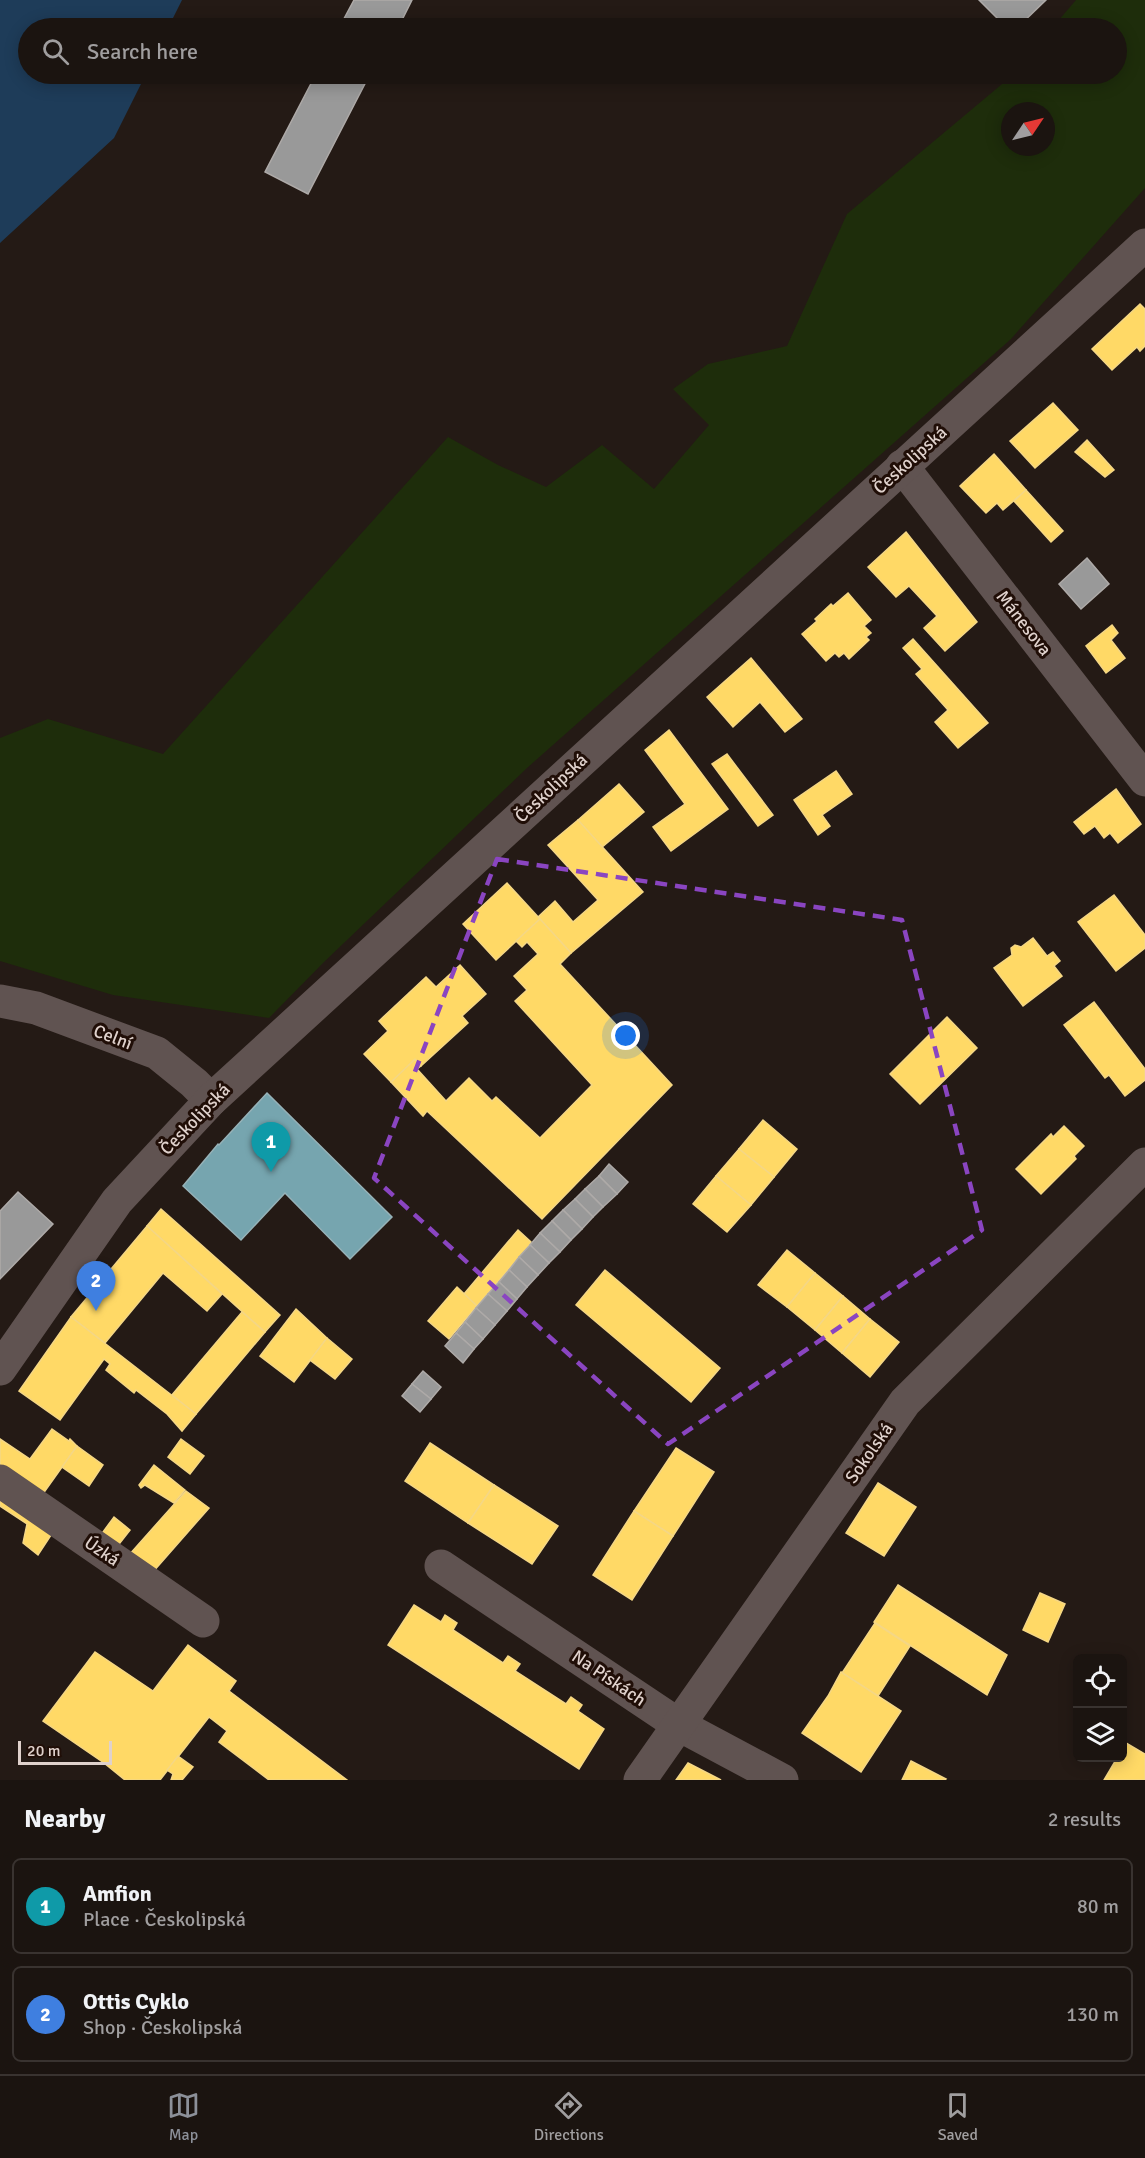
<!DOCTYPE html>
<html lang="en">
<head>
<meta charset="utf-8">
<style>
  :root { --surface:#1b1410; --page:#241d19; --text:#f1f3f6; --muted:#a09e9f; --line:#393330; --accent:#8c9099 }
  body { margin:0; font-family:Signika,sans-serif; background:var(--page); color:var(--text) }
  .controls { position:absolute; right:18px; bottom:18px; display:grid; overflow:hidden; border-radius:9px; box-shadow:0 3px 15px #0003 }
  .controls button { width:54px; height:54px; display:grid; place-items:center; padding:0; border:0; border-bottom:2px solid var(--line); background:var(--surface); color:var(--text); font:30px sans-serif }
  .compass { position:absolute; left:1001px; top:102px; width:54px; height:54px; border-radius:50%; background:var(--surface); box-shadow:0 3px 15px #0003; rotate:55deg }
  .scale { position:absolute; left:18px; bottom:15px; width:94px; box-sizing:border-box; padding-left:6px; border:3px solid #dfd1cc; border-top:0; font-size:16px; line-height:21px; white-space:nowrap; color:#dfd1cc; -webkit-text-stroke:4px #200e07; paint-order:stroke }
  .you { position:absolute; left:626px; top:1036px; width:21px; height:21px; margin:-15px; border:4px solid #fff; border-radius:50%; background:#1a73e8; box-shadow:0 0 0 9px #1a73e833 }
  .badge { display:grid; place-items:center; width:39px; height:39px; border-radius:50%; background:var(--accent); color:#fff; font-size:20px; font-weight:700 }
  .pin { position:absolute; translate:-50% -50px; filter:drop-shadow(0 2px 3px #0008) }
  .pin::after { content:''; position:absolute; top:32px; width:21px; height:18px; background:inherit; clip-path:polygon(0 0,100% 0,50% 100%) }
  .list { margin:0; padding:0; list-style:none }
  h2 { display:flex; justify-content:space-between; align-items:center; height:78px; margin:0; padding:0 24px; font-size:26px }
  h2 small { font-size:20px; font-weight:400; color:var(--muted) }
  .list li { display:grid; grid-template-columns:39px 1fr auto; gap:18px; align-items:center; box-sizing:border-box; height:96px; margin:0 12px 12px; padding:0 12px; border:2px solid var(--line); border-radius:9px }
  .list b { display:block; font-size:22px; white-space:nowrap }
  .list p { margin:0; font-size:20px; white-space:nowrap; color:var(--muted) }
  .list em { font-size:20px; font-style:normal; color:var(--muted) }
  .icon { flex:none; width:33px; height:33px; fill:none; stroke:currentColor; stroke-width:2; stroke-linecap:round; stroke-linejoin:round }
  .map { position:relative; flex:none; width:1145px; height:1780px; overflow:hidden }
  .search { position:absolute; background:var(--surface); box-shadow:0 3px 15px #0003; left:18px; right:18px; top:18px; height:66px; display:flex; align-items:center; gap:15px; box-sizing:border-box; padding:0 21px; border-radius:33px; color:var(--muted); font-size:22px }
  .sheet { height:294px; background:var(--surface) }
  nav { display:flex; justify-content:space-around; align-items:center; box-sizing:border-box; height:84px; border-top:2px solid var(--line); background:var(--surface); font-size:16px; color:var(--muted) }
  nav a { display:grid; justify-items:center; gap:3px }
  nav .on { color:var(--accent) }
  .map>svg:first-child { display:block }
</style>
</head>
<body>
<div class="map">
<svg width="1145" height="1780" viewBox="0 0 1145 1780">
  <rect width="100%" height="100%" fill="#241a15"/>
  <path fill="#1e2d0b" fill-rule="evenodd" d="M1076,0H1145V188L1011,339L527,768L324,962L269,1018L113,995L0,961V738L48,719L163,754L448,437L498,465L546,487L602,445L654,489L709,425L673,389L708,364L787,346L847,214L1014,74H1116V28H1052ZM1010,111H1046V147H1010Z"/>
  <path fill="#1e3c59" d="M0,0H182L168,28H28V74H146L114,138L0,243Z"/>
  <g fill="#ffd966" stroke="#f5d785" stroke-width="1.5">
    <path d="M1140,304L1145,309V346L1140,351L1137,347L1112,370L1092,349Z"/>
    <path d="M1053,403L1078,430L1035,468L1010,441Z"/>
    <path d="M1087,440L1114,470L1105,477L1075,452Z"/>
    <path d="M994,454L1026,490L1003,510L997,503L986,513L960,486Z"/>
    <path d="M1026,490L1063,531L1051,542L1014,501Z"/>
    <path d="M906,532L977,622L945,651L924,628L937,616L909,586L896,597L868,567Z"/>
    <path d="M848,593L871,620L864,626L871,633L866,637L869,640L849,659L844,653L839,657L835,653L826,661L802,634L817,621L815,619L831,604L833,606Z"/>
    <path d="M1112,625L1118,633L1111,640L1125,658L1106,673L1086,646Z"/>
    <path d="M913,639L988,723L958,748L935,722L948,710L916,674L922,669L903,648Z"/>
    <path d="M751,658L802,719L785,732L760,702L733,727L707,697Z"/>
    <path d="M669,730L728,809L671,851L653,827L685,804L645,750Z"/>
    <path d="M727,754L773,815L758,826L712,764Z"/>
    <path d="M836,771L852,794L822,815L830,826L818,835L794,800Z"/>
    <path d="M619,784L644,812L601,848L578,820Z"/>
    <path d="M1116,789L1141,824L1118,843L1110,833L1104,838L1095,826L1084,834L1074,822Z"/>
    <path d="M578,820L643,892L571,953L538,917L555,901L573,922L598,900L548,845Z"/>
    <path d="M507,883L540,919L496,960L463,924Z"/>
    <path d="M1114,895L1145,935V948L1116,971L1078,922Z"/>
    <path d="M540,919L571,953L560,964L672,1085L542,1219L427,1111L423,1116L391,1082L415,1059L421,1066L417,1069L446,1101L469,1078L492,1101L496,1097L540,1138L592,1085L515,1001L527,990L514,976L538,954L527,942L522,947L516,941Z"/>
    <path d="M1033,938L1047,956L1053,952L1060,961L1054,966L1062,976L1023,1006L994,968L1012,955L1011,948L1015,945L1021,947Z"/>
    <path d="M460,965L486,994L462,1016L468,1023L421,1066L415,1059L391,1082L364,1054L388,1031L379,1021L426,977L436,987Z"/>
    <path d="M1094,1002L1145,1069V1080L1125,1096L1109,1075L1105,1078L1064,1025Z"/>
    <path d="M947,1017L977,1048L920,1104L890,1074Z"/>
    <path d="M763,1120L797,1149L774,1177L739,1149Z"/>
    <path d="M1064,1126L1084,1146L1074,1156L1076,1159L1041,1194L1016,1169L1051,1134L1053,1137Z"/>
    <path d="M739,1149L774,1177L751,1205L716,1176Z"/>
    <path d="M716,1176L751,1205L727,1232L693,1204Z"/>
    <path d="M161,1209L280,1315L265,1332L147,1226Z"/>
    <path d="M147,1226L222,1294L207,1311L163,1273L105,1343L71,1317Z"/>
    <path d="M518,1230L531,1242L530,1245L477,1306L464,1294Z"/>
    <path d="M787,1250L815,1273L787,1307L758,1285Z"/>
    <path d="M605,1270L720,1368L691,1402L576,1305Z"/>
    <path d="M815,1273L843,1296L815,1330L787,1307Z"/>
    <path d="M457,1287L477,1306L449,1339L428,1321Z"/>
    <path d="M843,1296L870,1319L842,1353L815,1330Z"/>
    <path d="M296,1309L327,1338L294,1382L260,1356Z"/>
    <path d="M242,1312L265,1332L196,1414L172,1395Z"/>
    <path d="M71,1317L196,1414L182,1431L167,1414L136,1390L134,1393L106,1370L110,1364L104,1359L60,1420L19,1391Z"/>
    <path d="M870,1319L899,1342L870,1377L842,1353Z"/>
    <path d="M327,1338L352,1359L335,1379L310,1360Z"/>
    <path d="M52,1429L69,1441L70,1439L77,1446L40,1498L0,1472V1439L30,1459Z"/>
    <path d="M181,1439L204,1456L190,1474L168,1457Z"/>
    <path d="M430,1443L494,1485L468,1523L405,1481Z"/>
    <path d="M77,1446L103,1465L89,1486L62,1467Z"/>
    <path d="M676,1448L714,1472L673,1536L634,1511Z"/>
    <path d="M154,1465L185,1490L174,1503L145,1485L141,1488L139,1485Z"/>
    <path d="M878,1483L916,1507L884,1556L846,1533Z"/>
    <path d="M494,1485L558,1526L532,1564L468,1523Z"/>
    <path d="M0,1488L57,1526L38,1555L23,1543L27,1524L0,1506Z"/>
    <path d="M186,1491L209,1508L152,1573L128,1556Z"/>
    <path d="M634,1511L673,1536L632,1600L593,1575Z"/>
    <path d="M114,1517L130,1530L116,1548L100,1536Z"/>
    <path d="M898,1585L1007,1655L987,1695L874,1622Z"/>
    <path d="M1040,1593L1065,1604L1048,1642L1023,1630Z"/>
    <path d="M414,1605L441,1622L445,1615L457,1623L453,1630L503,1663L508,1656L520,1664L515,1671L566,1704L571,1697L582,1705L578,1711L604,1729L579,1769L388,1645Z"/>
    <path d="M875,1623L910,1646L878,1696L842,1673Z"/>
    <path d="M188,1645L236,1681L229,1691L347,1780H269L219,1742L227,1731L209,1717L160,1780H125L104,1763L43,1721L95,1652L153,1691Z"/>
    <path d="M841,1672L901,1711L861,1772L802,1733L828,1696Z"/>
    <path d="M1126,1743L1145,1754V1780H1104L1117,1758H1122V1749Z"/>
    <path d="M178,1756L193,1767L182,1780H171L173,1774L167,1770Z"/>
    <path d="M911,1761L946,1779L945,1780H902Z"/>
    <path d="M688,1763L721,1780H676Z"/>
  </g>
  <path fill="#76a5af" stroke="#96b2b8" stroke-width="1.5" d="M267,1093L392,1217L350,1259L285,1193L241,1240L183,1186L218,1144L219,1145Z"/>
  <g fill="#999" stroke="#aeaaa8" stroke-width="1.5">
    <path d="M354,0H412L398,28H339Z"/>
    <path d="M979,0H1046L1017,28H1007Z"/>
    <path d="M316,74H370L308,194L265,172Z"/>
    <path d="M1087,558L1109,584L1081,609L1059,584Z"/>
    <path d="M609,1164L628,1182L617,1194L599,1176Z"/>
    <path d="M599,1176L617,1194L603,1207L585,1189Z"/>
    <path d="M585,1189L603,1207L593,1217L575,1199Z"/>
    <path d="M18,1192L53,1224L0,1279V1211Z"/>
    <path d="M575,1199L593,1217L582,1229L563,1210Z"/>
    <path d="M563,1210L582,1229L571,1240L552,1221Z"/>
    <path d="M552,1221L571,1240L560,1252L540,1233Z"/>
    <path d="M540,1233L560,1252L549,1263L530,1245Z"/>
    <path d="M530,1245L549,1263L538,1275L519,1257Z"/>
    <path d="M519,1257L538,1275L527,1287L509,1270Z"/>
    <path d="M509,1270L527,1287L517,1299L499,1282Z"/>
    <path d="M499,1282L517,1299L507,1311L488,1294Z"/>
    <path d="M488,1294L507,1311L495,1325L476,1308Z"/>
    <path d="M476,1308L495,1325L483,1339L465,1322Z"/>
    <path d="M465,1322L483,1339L474,1349L456,1333Z"/>
    <path d="M456,1333L474,1349L463,1363L445,1346Z"/>
    <path d="M423,1371L441,1387L431,1399L412,1384Z"/>
    <path d="M412,1384L431,1399L420,1412L402,1396Z"/>
  </g>
  <g fill="none" stroke-linecap="round" stroke-linejoin="round">
    <g stroke="#605351" stroke-width="33">
      <path d="M902,466L1145,780"/>
      <path d="M0,1001L36,1008L157,1053L194,1083L211,1100"/>
      <path d="M0,1369L117,1201L211,1100L1145,245"/>
      <path d="M0,1481L203,1621"/>
      <path d="M441,1566L679,1725L782,1780"/>
      <path d="M640,1780L905,1402L1145,1164"/>
    </g>
  </g>
  <path fill="none" stroke="#8a45c1" stroke-width="4.5" stroke-dasharray="12 8" stroke-linejoin="round" d="M497,859L902,920L982,1230L668,1444L374,1178Z"/>
  <g text-anchor="middle" stroke-width="6" stroke-linejoin="round" paint-order="stroke">
    <g font-size="18" fill="#dfd1cc" stroke="#200e07">
      <text transform="translate(910 460) rotate(-42)" y="6">Českolipská</text>
      <text transform="translate(1024 623) rotate(52)" y="6">Mánesova</text>
      <text transform="translate(551 788) rotate(-43)" y="6">Českolipská</text>
      <text transform="translate(113 1037) rotate(21)" y="6">Celní</text>
      <text transform="translate(195 1119) rotate(-46)" y="6">Českolipská</text>
      <text transform="translate(869 1453) rotate(-55)" y="6">Sokolská</text>
      <text transform="translate(102 1551) rotate(34)" y="6">Úzká</text>
      <text transform="translate(609 1678) rotate(34)" y="6">Na Pískách</text>
    </g>
  </g>
</svg>
<div class="controls">
<button><svg class="icon" aria-label="locate" viewBox="0 0 24 24"><circle cx="12" cy="12" r="6"/><path d="M12 2v4M12 18v4M2 12h4M18 12h4"/></svg></button>
<button><svg class="icon" aria-label="layers" viewBox="0 0 24 24"><path d="M12 4l9 5-9 5-9-5zM3 14l9 5 9-5"/></svg></button>
</div>
<svg class="compass" viewBox="-18 -18 36 36"><path d="M0-13l5 13h-10z" fill="#e53935"/><path d="M0 13l5-13h-10z" fill="#a09e9f"/></svg>
<div class="scale">20 m</div>
<div class="you"></div>
<div class="pin badge" style="left:271px;top:1172px;background:#0f9aa8">1</div>
<div class="pin badge" style="left:96px;top:1311px;background:#3f7fe0">2</div>
<div class="search"><svg class="icon" aria-label="search" viewBox="0 0 24 24"><circle cx="10" cy="10" r="6"/><path d="M15 15l6 6"/></svg>Search here</div>
</div>
<section class="sheet">
<h2>Nearby<small>2 results</small></h2>
<ul class="list">
<li><span class="badge" style="background:#0f9aa8">1</span><div><b>Amfion</b><p>Place · Českolipská</p></div><em>80 m</em></li>
<li><span class="badge" style="background:#3f7fe0">2</span><div><b>Ottis Cyklo</b><p>Shop · Českolipská</p></div><em>130 m</em></li>
</ul>
</section>
<nav>
<a class="on"><svg class="icon" aria-label="map" viewBox="0 0 24 24"><path d="M3 6l6-2 6 2 6-2v14l-6 2-6-2-6 2zM9 4v14M15 6v14"/></svg>Map</a>
<a><svg class="icon" aria-label="directions" viewBox="0 0 24 24"><path d="M12 3l9 9-9 9-9-9zM9 14v-3h6M13 9l2 2-2 2"/></svg>Directions</a>
<a><svg class="icon" aria-label="saved" viewBox="0 0 24 24"><path d="M7 4h10v16l-5-4-5 4z"/></svg>Saved</a>
</nav>
</body>
</html>
